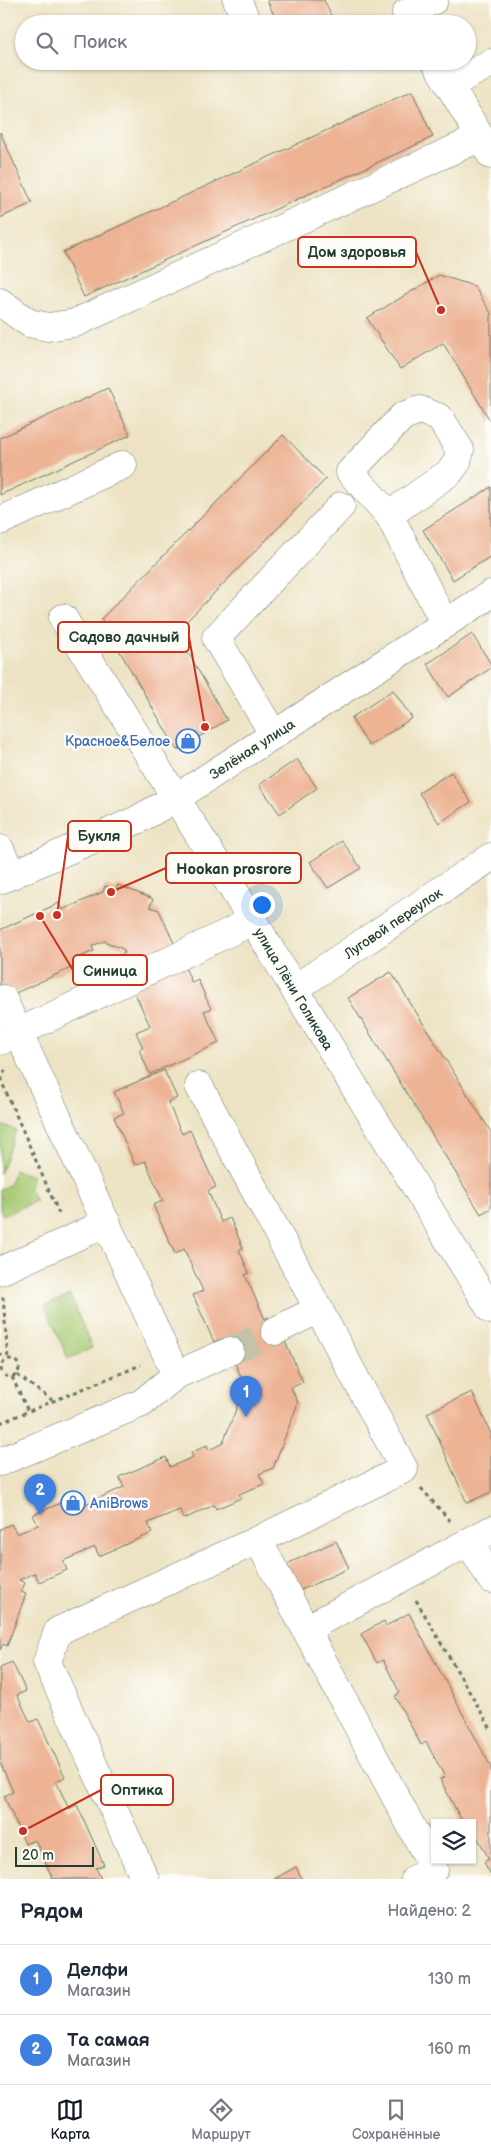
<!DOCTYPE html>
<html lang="ru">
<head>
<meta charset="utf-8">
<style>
  :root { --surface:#fff; --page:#f6f6f7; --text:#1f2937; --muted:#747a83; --line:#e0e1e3; --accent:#111827 }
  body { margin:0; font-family:"Balsamiq Sans",sans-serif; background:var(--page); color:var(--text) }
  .controls { position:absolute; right:15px; bottom:15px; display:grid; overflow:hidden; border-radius:0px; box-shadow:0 1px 4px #0004 }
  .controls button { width:45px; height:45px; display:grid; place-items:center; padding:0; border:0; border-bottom:1px solid var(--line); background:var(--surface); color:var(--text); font:25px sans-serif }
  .scale { position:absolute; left:15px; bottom:12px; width:79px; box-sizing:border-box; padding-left:5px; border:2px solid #1f3d34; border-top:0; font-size:14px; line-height:18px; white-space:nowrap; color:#1f3d34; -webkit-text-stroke:4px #fdfcf7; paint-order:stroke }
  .you { position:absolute; left:261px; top:904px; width:18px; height:18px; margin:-12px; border:4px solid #fff; border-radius:50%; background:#1a73e8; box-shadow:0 0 0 8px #1a73e833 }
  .badge { display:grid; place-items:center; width:32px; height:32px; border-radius:50%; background:var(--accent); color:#fff; font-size:16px; font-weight:700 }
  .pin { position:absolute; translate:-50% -41px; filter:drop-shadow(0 1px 2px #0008) }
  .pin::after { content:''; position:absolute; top:26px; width:18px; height:15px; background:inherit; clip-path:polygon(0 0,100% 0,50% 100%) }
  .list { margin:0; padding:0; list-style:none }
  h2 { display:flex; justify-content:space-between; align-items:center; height:65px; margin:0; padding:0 20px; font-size:21px }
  h2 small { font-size:16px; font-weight:400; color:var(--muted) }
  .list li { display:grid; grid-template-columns:32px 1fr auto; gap:15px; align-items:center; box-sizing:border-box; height:70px; padding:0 20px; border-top:1px solid var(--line) }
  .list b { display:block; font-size:19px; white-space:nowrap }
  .list p { margin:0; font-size:16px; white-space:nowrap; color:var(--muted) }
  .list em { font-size:16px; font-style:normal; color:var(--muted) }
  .icon { flex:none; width:28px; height:28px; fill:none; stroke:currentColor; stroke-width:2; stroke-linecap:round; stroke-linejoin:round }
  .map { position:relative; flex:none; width:491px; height:1879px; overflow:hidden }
  .search { position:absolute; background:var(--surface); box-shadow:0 1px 4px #0004; left:15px; right:15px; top:15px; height:55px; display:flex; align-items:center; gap:12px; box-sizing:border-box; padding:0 18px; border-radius:28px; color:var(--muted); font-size:19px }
  .sheet { height:205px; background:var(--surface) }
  nav { display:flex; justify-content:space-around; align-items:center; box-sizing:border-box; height:70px; border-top:1px solid var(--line); background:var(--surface); font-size:14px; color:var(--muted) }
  nav a { display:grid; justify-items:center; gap:2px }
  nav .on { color:var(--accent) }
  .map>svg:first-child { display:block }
</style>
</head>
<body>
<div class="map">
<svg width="491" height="1879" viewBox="0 0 491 1879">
  <rect width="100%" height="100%" fill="#fdfcf7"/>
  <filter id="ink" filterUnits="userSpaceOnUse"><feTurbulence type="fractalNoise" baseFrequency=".02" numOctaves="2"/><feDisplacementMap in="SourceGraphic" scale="10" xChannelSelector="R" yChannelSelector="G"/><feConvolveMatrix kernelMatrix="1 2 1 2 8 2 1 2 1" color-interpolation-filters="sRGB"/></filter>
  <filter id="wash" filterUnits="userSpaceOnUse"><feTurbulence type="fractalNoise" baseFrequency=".0096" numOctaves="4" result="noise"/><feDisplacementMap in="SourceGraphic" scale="20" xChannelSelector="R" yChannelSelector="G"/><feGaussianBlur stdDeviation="1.12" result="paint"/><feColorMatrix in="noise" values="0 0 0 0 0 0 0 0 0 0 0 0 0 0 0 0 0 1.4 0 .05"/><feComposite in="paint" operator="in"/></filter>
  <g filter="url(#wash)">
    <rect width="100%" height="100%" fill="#ede3c4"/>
    <g fill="#a9cb74" stroke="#648454">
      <path d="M0,1125L16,1130L0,1174Z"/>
      <path d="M15,1170L33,1176L28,1190L31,1191L36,1201L3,1215L0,1211V1189L9,1185Z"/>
      <path d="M70,1295L92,1348L68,1359L45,1306Z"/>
    </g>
    <g id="blocks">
      <g fill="#edb394">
        <path d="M267,0H324L335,24H278Z"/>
        <path d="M412,91L433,137L84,297L63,252Z"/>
        <path d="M0,132L32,203L0,218Z"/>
        <path d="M439,275L474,286L491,313V422L443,343L400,369L367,318Z"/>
        <path d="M108,388L130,435L0,495V438Z"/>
        <path d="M283,435L326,479L176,632L227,720L177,750L101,619Z"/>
        <path d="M491,487V556L453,580L423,530Z"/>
        <path d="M472,634L491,664V668L448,697L427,664Z"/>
        <path d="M393,690L412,718L369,746L351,718Z"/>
        <path d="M297,759L317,788L280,814L259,785Z"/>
        <path d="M451,772L471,802L439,823L419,793Z"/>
        <path d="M342,841L361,868L328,888L310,862Z"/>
        <path d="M118,885L153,899L150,907L159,910L192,983L198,980L211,1009L204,1011L219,1043L150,1074L139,1050L143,1048L136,1032L150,1026L118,956L125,953L123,949L104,941L92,946L94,951L80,957L82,963L0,1000V930L59,903L62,910L103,892L105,886L116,890Z"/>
        <path d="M391,972L491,1132V1208L481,1214L348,998Z"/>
        <path d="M164,1070L177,1098L168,1102L170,1107L182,1134L190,1130L216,1187L208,1191L221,1222L230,1218L243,1248L239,1250L249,1273L245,1275L259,1306L265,1319L268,1317L278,1339L283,1337L303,1382L291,1388L298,1403L273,1468L259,1474L264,1484L239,1494L241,1498L216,1509L214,1505L184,1519L180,1510L177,1511L148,1523L152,1533L99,1556L95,1547L63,1561L67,1570L39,1582L35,1573L19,1580L25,1583L21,1592L26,1594L7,1646L3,1644L0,1650V1529L11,1524L17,1534L38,1525L33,1515L79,1495L83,1505L124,1487L119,1477L166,1457L170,1467L193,1457L191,1453L207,1445L209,1450L223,1443L245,1386L224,1338L214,1342L193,1295L203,1291L184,1249L175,1254L153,1205L163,1201L145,1161L135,1165L114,1117L124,1113L114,1092Z"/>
        <path d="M472,1392L491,1434V1492L467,1503L427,1413Z"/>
        <path d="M336,1541L349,1568L299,1591L287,1564Z"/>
        <path d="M409,1613L491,1767V1875L484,1862L489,1859L472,1827V1823H463L440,1779L445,1777L426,1742L421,1745L395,1696L400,1693L383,1660L377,1663L361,1634L384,1621L386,1626Z"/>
        <path d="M12,1662L26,1691L17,1695L30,1722L38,1719L65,1777L56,1781L69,1809L77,1805L104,1865L96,1868L101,1879H53L35,1840L25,1844L4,1796L13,1792L0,1762V1667Z"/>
        <path d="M296,1867L302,1879H274Z"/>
      </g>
    </g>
  </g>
  <g filter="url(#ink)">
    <use href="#blocks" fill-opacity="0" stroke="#677766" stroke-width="1"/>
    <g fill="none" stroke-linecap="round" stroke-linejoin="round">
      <path stroke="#c4c2a7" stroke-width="28" stroke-dasharray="28 14" stroke-linecap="butt" d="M230,1351L275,1331"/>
      <g stroke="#677766" stroke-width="29">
        <g id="minor">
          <path d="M237,0L248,24"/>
          <path d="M406,13L434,0"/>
          <path d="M435,61L491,155"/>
          <path d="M449,85L491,63"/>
          <path d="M0,302L29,323L48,327L75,323L481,137"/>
          <path d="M389,515L450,472L457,462L460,450L440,418L420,410L403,416L350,472L389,515L445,624"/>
          <path d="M0,521L123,465"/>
          <path d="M63,618L253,921L491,1310"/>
          <path d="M274,735L216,638L341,506"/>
          <path d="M0,849L12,875"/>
          <path d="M0,880L137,820L176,798L491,594"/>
          <path d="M294,989L491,857"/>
          <path d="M3,999L176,1375"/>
          <path d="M0,1041L253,921"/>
          <path d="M0,1271L107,1223"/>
          <path d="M275,1331L319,1309"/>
          <path d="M0,1462L142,1403L176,1375L230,1351"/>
          <path d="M258,1540L434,1869L415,1879"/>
          <path d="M469,1542L491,1579"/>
          <path d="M306,1629L491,1530"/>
          <path d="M145,1879L47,1662L58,1631L258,1540L404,1469L199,1086"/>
        </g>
      </g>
      <g stroke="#677766" stroke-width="3" stroke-dasharray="4 4" stroke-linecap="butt">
        <path d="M0,1078L60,1216"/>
        <path d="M1,1081L6,1068"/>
        <path d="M3,1297L8,1359"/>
        <path d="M0,1353L4,1361"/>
        <circle cx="10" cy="1368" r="9"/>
        <path d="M17,1375L52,1400"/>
        <path d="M12,1377L28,1411"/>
        <path d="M0,1423L141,1365"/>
        <path d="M421,1488L450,1521"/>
        <path d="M416,1600L491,1729"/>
      </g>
      <use href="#minor" stroke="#fff" stroke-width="28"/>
    </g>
  </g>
  <defs>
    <g id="shop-ring" transform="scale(1.25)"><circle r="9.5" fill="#fdfcf7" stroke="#3f7fe0" stroke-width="1.5"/><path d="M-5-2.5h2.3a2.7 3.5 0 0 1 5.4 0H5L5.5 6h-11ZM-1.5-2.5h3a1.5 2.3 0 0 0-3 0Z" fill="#3f7fe0"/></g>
  </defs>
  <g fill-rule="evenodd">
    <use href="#shop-ring" x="188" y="741"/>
    <use href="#shop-ring" x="73" y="1503"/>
  </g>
  <g text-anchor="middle" stroke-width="5" stroke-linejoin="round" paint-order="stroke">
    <g font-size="14" fill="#366cbe" stroke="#fdfcf7" text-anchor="end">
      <text x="170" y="746">Красное&amp;Белое</text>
      <text x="90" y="1508" text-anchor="start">AniBrows</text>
    </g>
    <g font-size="14" fill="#1f3d34" stroke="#fdfcf7">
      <text transform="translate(252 749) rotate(-33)" y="5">Зелёная улица</text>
      <text transform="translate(393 923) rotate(-34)" y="5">Луговой переулок</text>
      <text transform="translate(294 989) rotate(59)" y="5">улица Лёни Голикова</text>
    </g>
  </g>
  <path fill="none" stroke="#c8321e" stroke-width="2" d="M441 310L416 252M205 727L189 637M57 915L68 836M111 892L166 868M40 916L73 970M23 1831L101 1790"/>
  <g fill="#c8321e" stroke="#fdfcf7" stroke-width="2">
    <circle cx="441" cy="310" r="5"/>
    <circle cx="205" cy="727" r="5"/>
    <circle cx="57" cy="915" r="5"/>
    <circle cx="111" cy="892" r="5"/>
    <circle cx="40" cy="916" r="5"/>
    <circle cx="23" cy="1831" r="5"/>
  </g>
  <g fill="#fdfcf7" stroke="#c8321e" stroke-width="2">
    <rect x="298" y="237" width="118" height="30" rx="5"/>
    <rect x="58" y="622" width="131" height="30" rx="5"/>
    <rect x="68" y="821" width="63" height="30" rx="5"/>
    <rect x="166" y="853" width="135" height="30" rx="5"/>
    <rect x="73" y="955" width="74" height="30" rx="5"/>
    <rect x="101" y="1775" width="72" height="30" rx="5"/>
  </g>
  <g font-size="15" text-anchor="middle" font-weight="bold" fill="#1f3d34">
    <text x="357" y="257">Дом здоровья</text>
    <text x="124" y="642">Садово дачный</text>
    <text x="99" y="841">Букля</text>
    <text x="234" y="874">Hookan prosrore</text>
    <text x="110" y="976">Синица</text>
    <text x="137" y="1795">Оптика</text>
  </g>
</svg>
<div class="controls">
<button><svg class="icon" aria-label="layers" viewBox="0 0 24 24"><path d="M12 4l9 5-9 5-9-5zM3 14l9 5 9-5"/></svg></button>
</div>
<div class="scale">20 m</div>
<div class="you"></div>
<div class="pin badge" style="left:246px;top:1417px;background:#3f7fe0">1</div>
<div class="pin badge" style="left:40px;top:1515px;background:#3f7fe0">2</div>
<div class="search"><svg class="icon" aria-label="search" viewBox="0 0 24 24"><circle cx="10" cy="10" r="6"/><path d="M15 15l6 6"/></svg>Поиск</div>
</div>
<section class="sheet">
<h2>Рядом<small>Найдено: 2</small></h2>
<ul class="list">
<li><span class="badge" style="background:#3f7fe0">1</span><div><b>Делфи</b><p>Магазин</p></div><em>130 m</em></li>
<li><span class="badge" style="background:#3f7fe0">2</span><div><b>Та самая</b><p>Магазин</p></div><em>160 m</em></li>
</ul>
</section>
<nav>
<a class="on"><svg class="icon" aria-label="map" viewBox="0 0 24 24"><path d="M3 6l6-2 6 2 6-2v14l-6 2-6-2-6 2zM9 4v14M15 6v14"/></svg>Карта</a>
<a><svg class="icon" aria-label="directions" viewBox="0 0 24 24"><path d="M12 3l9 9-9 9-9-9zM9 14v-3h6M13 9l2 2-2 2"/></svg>Маршрут</a>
<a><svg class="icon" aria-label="saved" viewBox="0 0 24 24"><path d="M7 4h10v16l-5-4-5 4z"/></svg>Сохранённые</a>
</nav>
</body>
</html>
